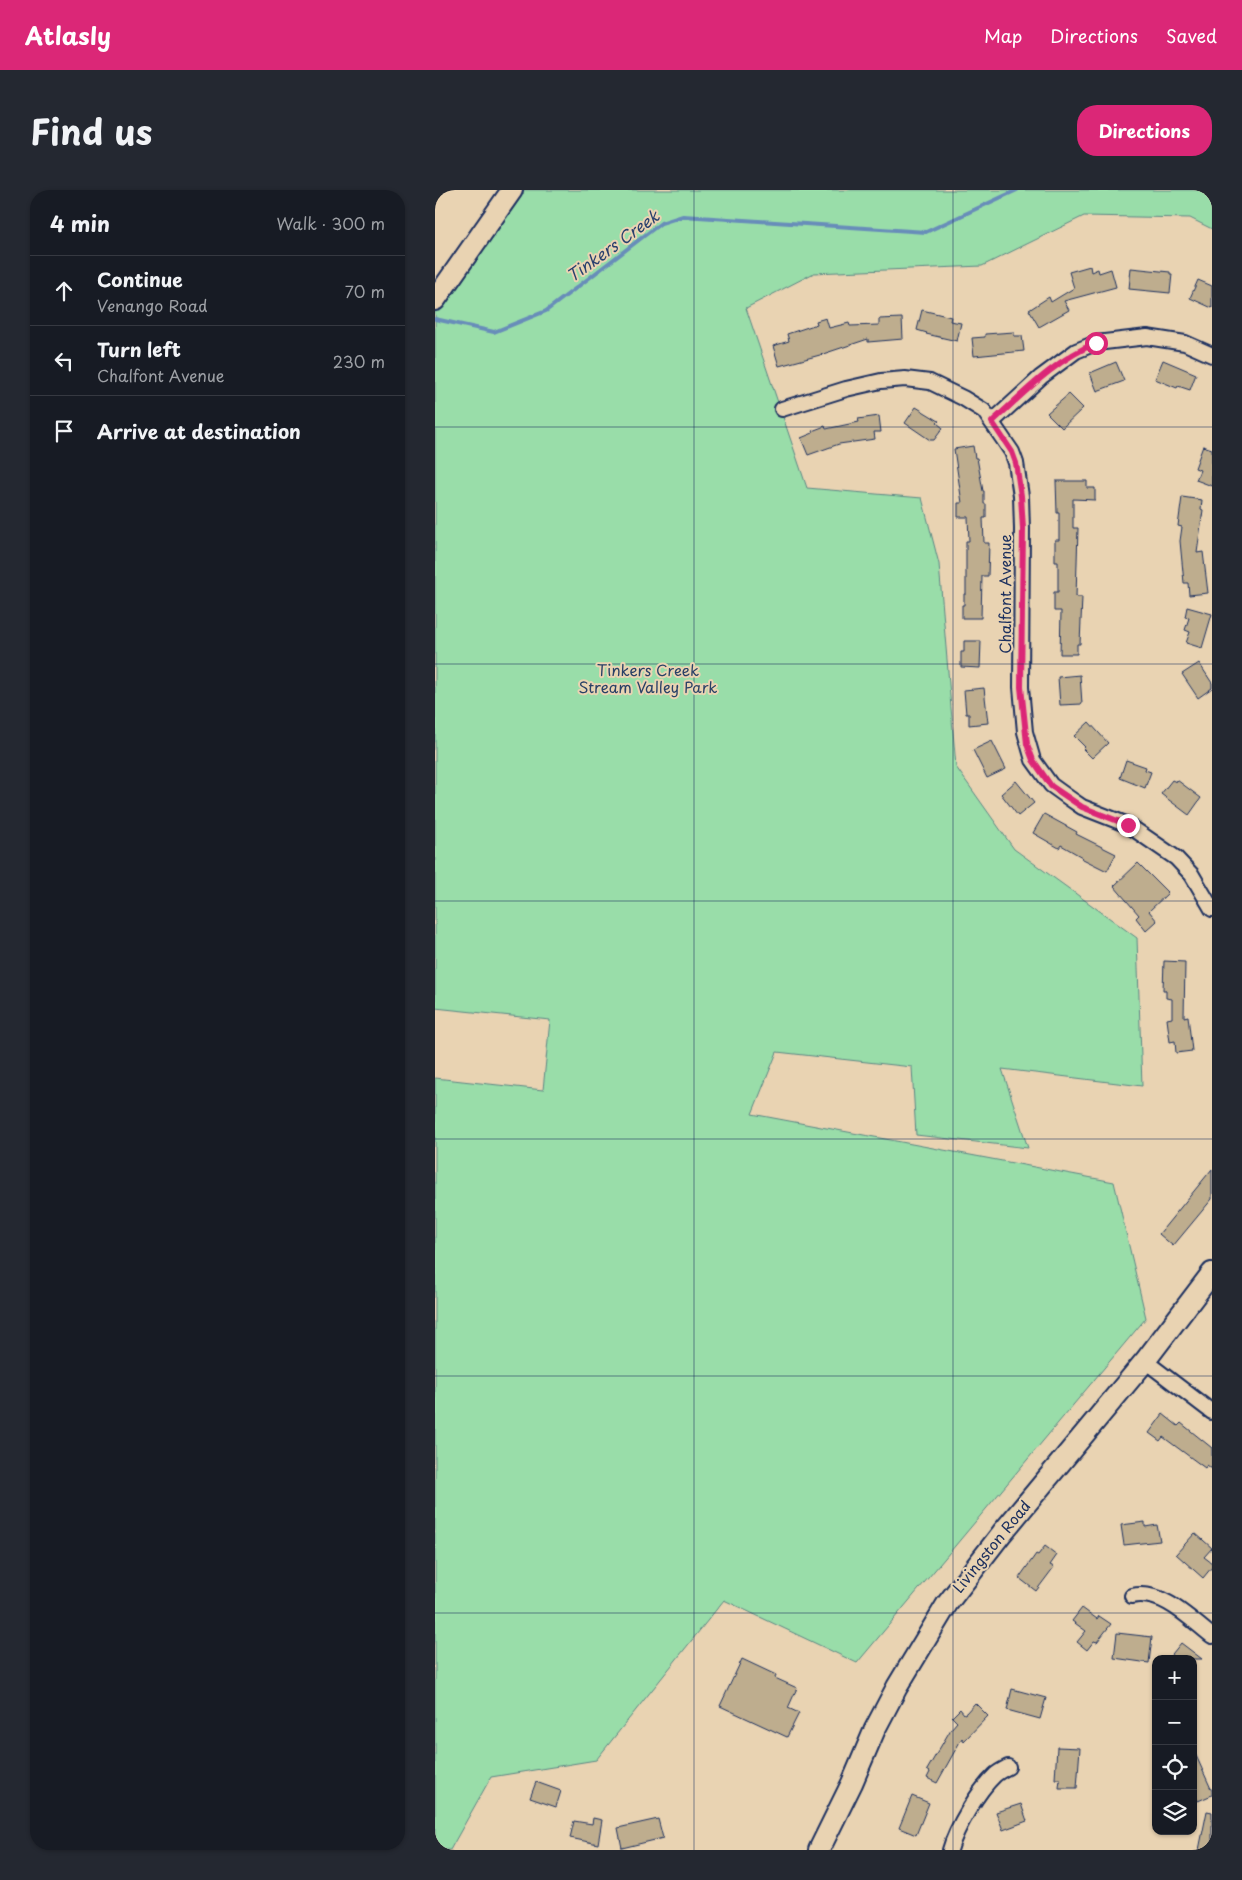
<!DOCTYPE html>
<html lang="en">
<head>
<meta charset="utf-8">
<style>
  :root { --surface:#171b24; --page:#242831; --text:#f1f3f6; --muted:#9ea1a6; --line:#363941; --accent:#db2777 }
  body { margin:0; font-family:"Playpen Sans",sans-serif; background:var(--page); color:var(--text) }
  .controls { position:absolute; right:15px; bottom:15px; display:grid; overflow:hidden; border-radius:10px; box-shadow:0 1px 4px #0004 }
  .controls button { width:45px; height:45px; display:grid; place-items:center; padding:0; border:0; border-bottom:1px solid var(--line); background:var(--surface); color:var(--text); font:25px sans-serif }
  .stop { position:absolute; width:15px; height:15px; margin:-11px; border:4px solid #db2777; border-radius:50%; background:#fff }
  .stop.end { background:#db2777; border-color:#fff; box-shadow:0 1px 5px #0008 }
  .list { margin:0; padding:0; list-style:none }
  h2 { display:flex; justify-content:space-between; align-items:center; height:65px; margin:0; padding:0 20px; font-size:21px }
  h2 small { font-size:16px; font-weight:400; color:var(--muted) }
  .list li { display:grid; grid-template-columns:32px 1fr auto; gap:15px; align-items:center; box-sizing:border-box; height:70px; padding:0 20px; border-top:1px solid var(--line) }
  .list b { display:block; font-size:19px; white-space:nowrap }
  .list p { margin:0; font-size:16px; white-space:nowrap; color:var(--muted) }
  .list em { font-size:16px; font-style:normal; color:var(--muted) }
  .icon { flex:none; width:28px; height:28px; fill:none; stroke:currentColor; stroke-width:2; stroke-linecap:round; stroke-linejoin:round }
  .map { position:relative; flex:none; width:777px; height:1660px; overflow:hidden; border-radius:20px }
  header { display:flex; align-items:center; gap:30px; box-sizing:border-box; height:70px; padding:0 25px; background:var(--accent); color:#fff }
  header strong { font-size:24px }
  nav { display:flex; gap:28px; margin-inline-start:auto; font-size:18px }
  .intro { display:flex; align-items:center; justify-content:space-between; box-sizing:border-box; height:120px; padding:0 30px }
  h1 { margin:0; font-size:35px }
  .button { padding:12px 22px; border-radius:20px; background:var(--accent); color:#fff; font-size:18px; font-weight:700 }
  main { display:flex; gap:30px; padding:0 30px }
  aside { flex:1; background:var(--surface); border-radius:20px; box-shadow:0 1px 4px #0004 }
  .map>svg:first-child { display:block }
</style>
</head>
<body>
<header>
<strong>Atlasly</strong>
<nav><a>Map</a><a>Directions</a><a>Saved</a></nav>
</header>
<div class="intro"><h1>Find us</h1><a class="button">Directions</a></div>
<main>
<aside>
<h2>4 min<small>Walk · 300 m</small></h2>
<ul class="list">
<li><svg class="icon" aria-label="ahead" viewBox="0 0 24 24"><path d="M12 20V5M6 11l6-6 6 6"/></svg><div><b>Continue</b><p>Venango Road</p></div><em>70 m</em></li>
<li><svg class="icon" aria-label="left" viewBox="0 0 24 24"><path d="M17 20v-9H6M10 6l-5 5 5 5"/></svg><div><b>Turn left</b><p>Chalfont Avenue</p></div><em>230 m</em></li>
<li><svg class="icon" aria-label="arrive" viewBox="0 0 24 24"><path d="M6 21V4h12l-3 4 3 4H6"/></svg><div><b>Arrive at destination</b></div></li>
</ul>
</aside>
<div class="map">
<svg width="777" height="1660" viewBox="0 0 777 1660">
  <rect width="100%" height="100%" fill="#e9d3b2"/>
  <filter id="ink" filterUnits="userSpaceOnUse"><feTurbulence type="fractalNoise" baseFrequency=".02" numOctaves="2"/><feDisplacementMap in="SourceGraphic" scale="10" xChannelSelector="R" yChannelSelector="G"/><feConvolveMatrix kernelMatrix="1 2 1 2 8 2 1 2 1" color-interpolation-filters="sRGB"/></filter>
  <g filter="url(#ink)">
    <path fill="#99dda9" stroke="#5a8684" d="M85,0H777V39L755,28L649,26L547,76L379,83L311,118L372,298L487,308L504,374L521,577L579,659L702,748L707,896L567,879L593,958L481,945L477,877L342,862L317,924L679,992L711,1128L422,1473L289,1410L161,1570L56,1587L15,1660H0V888L108,900L115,830L0,818V112Z"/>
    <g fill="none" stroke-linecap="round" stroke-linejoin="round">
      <path stroke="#678db9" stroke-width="4" d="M0,129L59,142L111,121L226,33L248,26L491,42L582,0"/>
    </g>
    <g fill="#bead8e" stroke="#1b2f5e">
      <path d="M655,76L656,82L663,79L664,83L676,79L681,97L629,111L634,120L604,137L594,120L614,107L616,112L639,98L634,82Z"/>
      <path d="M696,78L735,82V84H737L735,103L694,99Z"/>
      <path d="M763,90L777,96V118L755,108Z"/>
      <path d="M487,120L516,127L515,131L526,133L522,151L491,144L492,143L482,140Z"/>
      <path d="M391,128L394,138L414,133L415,136L444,135V129L467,128L468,149L433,152V149L385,165L344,176L338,156L354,151L352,144L382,134L381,131Z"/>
      <path d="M579,142V146H587L589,161L539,166L537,148L550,147V144Z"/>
      <path d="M728,170L761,184L755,200L743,196L742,198L720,189Z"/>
      <path d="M681,172L689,191L662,201L655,183Z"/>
      <path d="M634,204L648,218L627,238L612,223Z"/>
      <path d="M481,217L504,231L502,233L508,238L499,250H495L470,233Z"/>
      <path d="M444,226L446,242H439L440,249L404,254L373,265L366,248L378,243L377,241L390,236L391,239L424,232L423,229Z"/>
      <path d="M538,256L540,268H542L548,301H549V314H551V328H548L549,353H554L553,386H547L546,428H527V415H529V404H531V351H534L533,327H523V313H527L519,259Z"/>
      <path d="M768,256L777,259V296L761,290L765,280L760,278Z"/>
      <path d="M621,291H652V298H660V310L638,309V338H643L641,407H647L645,454H642V464H625L626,421H619V402H623V372H620V350H624V323H622Z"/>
      <path d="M747,307L767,310L766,319L768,320L762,363L768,362L773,403L754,405L753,393H749L745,351L747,337L743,336Z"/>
      <path d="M752,417L777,424L767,458L751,453L755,442L750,440L754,428L750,427Z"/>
      <path d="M529,451H546L545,478L526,477V462H529Z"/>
      <path d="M764,473L777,493V498L763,508L747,484Z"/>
      <path d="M645,485L647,514L625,515L623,487Z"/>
      <path d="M549,498L553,533L534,535V524H531L529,500Z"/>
      <path d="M654,532L673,553L657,568L648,559L650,557L639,546Z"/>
      <path d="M557,551L571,579L552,588L538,560Z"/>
      <path d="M691,570L711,577L710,580L716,582L710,598L685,588Z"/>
      <path d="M737,590L741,592L742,590L766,608L754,625L726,604Z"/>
      <path d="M581,591L599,613L583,626L566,604Z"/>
      <path d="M609,624L642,642L641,644L681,664L672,681L646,668L647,667L626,655L624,658L598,643Z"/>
      <path d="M703,673L733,703L714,721L722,731L711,741L701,728L704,725L679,696Z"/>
      <path d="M729,771L750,772L749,827L753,826L757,861L741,863L740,851L735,852L732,829L737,828V809L731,808V800H728Z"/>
      <path d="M777,979V1009L738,1056L724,1044Z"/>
      <path d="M728,1224L743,1236L746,1233L777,1258V1279L772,1275L770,1278L728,1247L725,1251L714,1243Z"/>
      <path d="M710,1332V1337L722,1335L725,1351L689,1355L686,1335Z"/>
      <path d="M760,1343L777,1358L769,1367L777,1373V1377L768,1388L741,1364Z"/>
      <path d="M610,1356L622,1365L615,1375L619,1377L601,1401L584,1388L601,1364L603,1365Z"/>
      <path d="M647,1418L662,1429L664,1426L676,1434L662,1452L659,1451L652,1460L642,1452L651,1441L637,1431Z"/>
      <path d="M682,1443L717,1447L714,1473L679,1468Z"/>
      <path d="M746,1453L767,1469H733Z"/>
      <path d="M307,1469L341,1485L340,1488L362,1498L353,1518L364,1523L352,1547L285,1516Z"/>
      <path d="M577,1499L611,1508L605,1529L572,1520Z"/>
      <path d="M540,1513L553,1526L529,1551L527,1548L502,1593L492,1588L495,1582L492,1580L516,1539L522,1532L517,1527L525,1519L529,1524L531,1523Z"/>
      <path d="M622,1557L645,1558L642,1598H624L625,1589H620Z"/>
      <path d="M758,1559L777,1601V1605L763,1611L758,1600Z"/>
      <path d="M101,1592L126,1601L121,1617L95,1608Z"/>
      <path d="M477,1606L494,1613L481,1645L464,1638Z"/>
      <path d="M586,1614L592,1631L568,1640L561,1622Z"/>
      <path d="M772,1621L777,1622V1660H764Z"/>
      <path d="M158,1628L167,1630L163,1654L135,1648L139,1631L157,1634Z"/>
      <path d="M223,1629L228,1648L187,1658L183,1638Z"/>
    </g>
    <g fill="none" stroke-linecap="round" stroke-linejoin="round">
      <g stroke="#1b2f5e" stroke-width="18">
        <g id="street">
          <path d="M347,219L411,199L446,191L470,189L495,192L528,208L549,221L577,262L581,273L586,306L587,339L586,497L590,542L598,570L616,595L634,608L647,617L693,635L741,668L757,685L777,719"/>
          <path d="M557,232L606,187L641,161L661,153L712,147L750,153L777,165"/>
          <path d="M710,1171L777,1222"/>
          <path d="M697,1406C727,1399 755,1429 777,1446"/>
          <path d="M515,1660C521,1638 543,1601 560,1585C563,1582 569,1579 573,1577"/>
        </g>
      </g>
      <g stroke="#1b2f5e" stroke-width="24">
        <g id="secondary">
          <path d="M0,110L77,0"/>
          <path d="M384,1660L417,1593L440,1539L462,1497L512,1414L567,1343L710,1171L777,1083"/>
        </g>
      </g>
      <use href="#street" stroke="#e9d3b2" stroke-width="14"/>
      <use href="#secondary" stroke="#e9d3b2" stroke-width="20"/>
    </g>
  </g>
  <g fill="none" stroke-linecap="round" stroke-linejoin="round" filter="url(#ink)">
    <path stroke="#db2777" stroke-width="6" d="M661,153C620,170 590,202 557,232L577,262L581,273L586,306L588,339L586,497L592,554L598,570L616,596L647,617L693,635"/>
  </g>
  <path fill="none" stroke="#1b2f5e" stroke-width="1" stroke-opacity="0.55" d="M259,0V1660M518,0V1660M0,237H777M0,474H777M0,711H777M0,949H777M0,1186H777M0,1423H777"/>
  <g text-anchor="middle" stroke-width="4" stroke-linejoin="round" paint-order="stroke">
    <g font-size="15" fill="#1b2f5e" stroke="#e9d3b2">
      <text transform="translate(571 404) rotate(-90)" y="5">Chalfont Avenue</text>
      <text transform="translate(557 1357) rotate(-51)" y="5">Livingston Road</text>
    </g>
    <g font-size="15" fill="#284066" stroke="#e9d3b2">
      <text x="213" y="486">Tinkers Creek<tspan x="213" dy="17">Stream Valley Park</tspan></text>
    </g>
    <g font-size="16" font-style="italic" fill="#283f6d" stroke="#e9d3b2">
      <text transform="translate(178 56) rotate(-36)" y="6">Tinkers Creek</text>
    </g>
  </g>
</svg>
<div class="controls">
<button>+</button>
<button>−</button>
<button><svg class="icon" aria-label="locate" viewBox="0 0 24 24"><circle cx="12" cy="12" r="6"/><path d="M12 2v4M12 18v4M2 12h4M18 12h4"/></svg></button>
<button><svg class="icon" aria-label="layers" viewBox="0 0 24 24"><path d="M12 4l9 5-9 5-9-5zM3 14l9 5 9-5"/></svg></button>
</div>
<div class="stop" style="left:661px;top:153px"></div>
<div class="stop end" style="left:693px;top:635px"></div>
</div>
</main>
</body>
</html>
